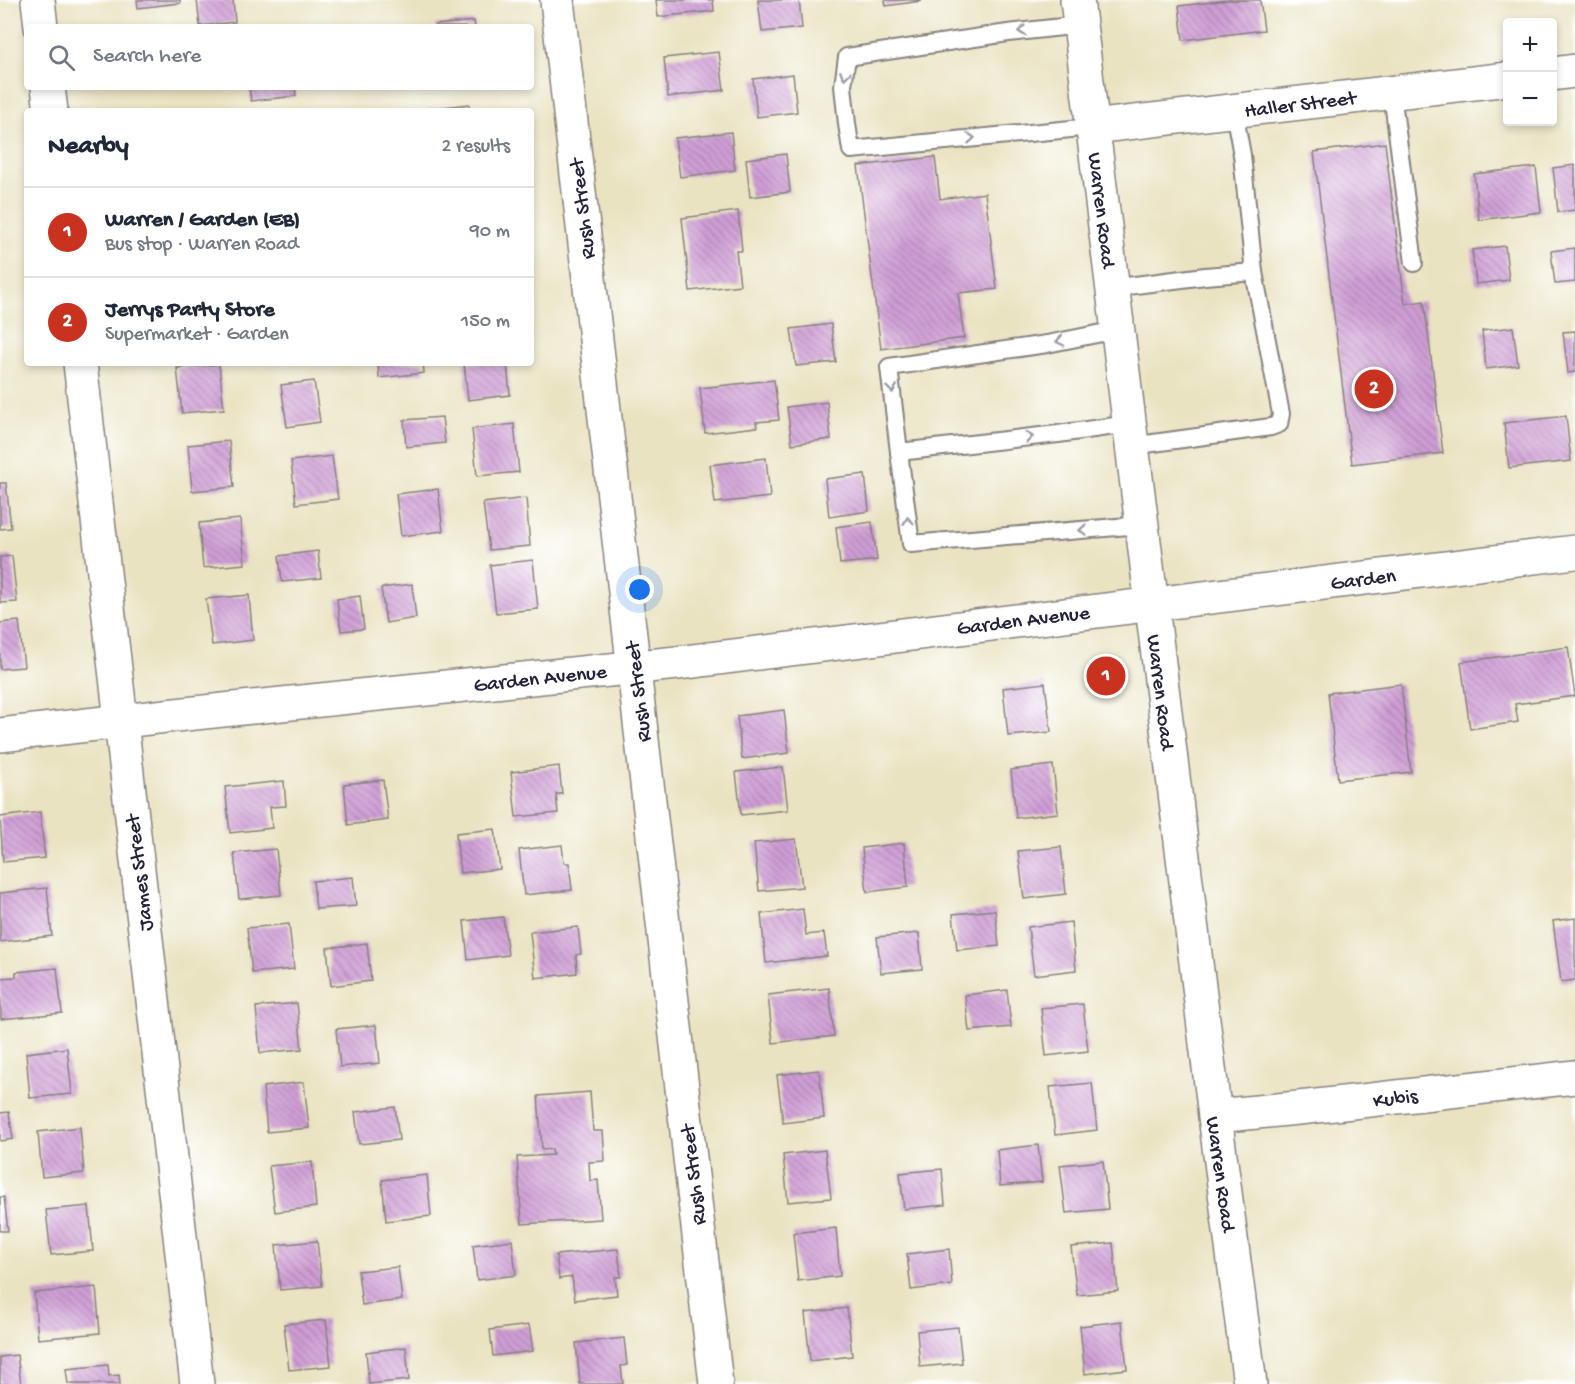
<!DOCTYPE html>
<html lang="en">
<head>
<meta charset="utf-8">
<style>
  :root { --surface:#fff; --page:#f2f2f3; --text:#1f2937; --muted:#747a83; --line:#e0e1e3; --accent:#c8321e }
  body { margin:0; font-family:"Gochi Hand",sans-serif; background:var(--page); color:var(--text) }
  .controls { position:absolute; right:18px; top:18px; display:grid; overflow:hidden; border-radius:6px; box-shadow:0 3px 9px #0003 }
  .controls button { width:54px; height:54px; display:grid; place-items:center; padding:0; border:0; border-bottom:2px solid var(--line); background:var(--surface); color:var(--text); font:30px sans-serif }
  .you { position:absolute; left:640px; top:590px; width:21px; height:21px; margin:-15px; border:4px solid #fff; border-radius:50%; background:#1a73e8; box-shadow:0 0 0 9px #1a73e833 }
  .badge { display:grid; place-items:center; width:39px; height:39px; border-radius:50%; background:var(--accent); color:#fff; font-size:20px; font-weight:700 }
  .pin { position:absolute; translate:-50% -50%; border:3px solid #fff; box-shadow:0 2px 6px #0006 }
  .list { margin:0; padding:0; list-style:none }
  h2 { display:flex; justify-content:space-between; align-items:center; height:78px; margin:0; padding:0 24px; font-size:26px }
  h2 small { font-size:20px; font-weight:400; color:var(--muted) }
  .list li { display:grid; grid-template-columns:39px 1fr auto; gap:18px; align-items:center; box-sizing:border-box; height:90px; padding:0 24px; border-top:2px solid var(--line) }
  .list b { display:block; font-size:22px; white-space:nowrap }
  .list p { margin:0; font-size:20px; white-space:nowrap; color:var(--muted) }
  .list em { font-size:20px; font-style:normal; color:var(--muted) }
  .icon { flex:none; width:33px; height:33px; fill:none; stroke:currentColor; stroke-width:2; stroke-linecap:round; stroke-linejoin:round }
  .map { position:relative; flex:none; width:1575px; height:1384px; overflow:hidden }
  .search { position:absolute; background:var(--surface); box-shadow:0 3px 9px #0003; left:24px; top:24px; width:510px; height:66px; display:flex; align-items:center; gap:15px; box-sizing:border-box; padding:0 21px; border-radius:6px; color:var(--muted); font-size:22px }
  .panel { position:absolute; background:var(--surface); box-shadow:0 3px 9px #0003; left:24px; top:108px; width:510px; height:258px; border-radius:6px }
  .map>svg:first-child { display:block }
</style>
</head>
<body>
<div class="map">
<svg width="1575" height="1384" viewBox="0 0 1575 1384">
  <defs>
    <pattern id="building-back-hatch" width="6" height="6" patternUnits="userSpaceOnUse" patternTransform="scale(1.5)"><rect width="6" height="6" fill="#cf9ed5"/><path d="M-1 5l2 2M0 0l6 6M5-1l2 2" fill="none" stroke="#a880ae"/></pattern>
  </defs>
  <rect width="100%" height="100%" fill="#fff"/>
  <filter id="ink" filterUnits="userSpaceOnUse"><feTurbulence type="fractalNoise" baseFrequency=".0167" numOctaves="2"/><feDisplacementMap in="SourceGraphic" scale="12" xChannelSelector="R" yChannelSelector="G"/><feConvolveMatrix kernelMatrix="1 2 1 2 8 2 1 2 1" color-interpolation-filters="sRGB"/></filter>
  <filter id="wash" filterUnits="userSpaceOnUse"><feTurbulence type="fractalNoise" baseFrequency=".008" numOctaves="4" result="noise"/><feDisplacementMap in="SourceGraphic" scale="24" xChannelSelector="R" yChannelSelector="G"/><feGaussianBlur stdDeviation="1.35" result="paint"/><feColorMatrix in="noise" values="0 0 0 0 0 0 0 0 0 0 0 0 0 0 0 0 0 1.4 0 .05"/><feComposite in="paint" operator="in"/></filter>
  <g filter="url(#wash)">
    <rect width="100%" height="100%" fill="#eae3c2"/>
    <g id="blocks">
      <g fill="url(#building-back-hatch)">
        <path d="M137,0H180V3L138,8Z"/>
        <path d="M197,0H233L235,22L200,26Z"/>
        <path d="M656,0H713L714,11L658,17Z"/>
        <path d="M758,0H799L802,28L762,32Z"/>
        <path d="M885,0H921V1L886,6Z"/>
        <path d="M1228,0H1260L1264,30L1183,40L1179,6Z"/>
        <path d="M474,21L475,27H435V25Z"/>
        <path d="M719,52L724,90L668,97L664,58Z"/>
        <path d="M793,74L797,112L757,117L753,79Z"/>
        <path d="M249,87H295L296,96L251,101Z"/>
        <path d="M469,104L470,111H427V109Z"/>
        <path d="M731,132L735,170L680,177L675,138Z"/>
        <path d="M1385,143L1405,304L1424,301L1443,453L1352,464L1314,152Z"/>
        <path d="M786,154L790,192L750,197L746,159Z"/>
        <path d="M935,157L940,199L985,193L997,289L958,293L964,338L881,349L858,166Z"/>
        <path d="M1575,165V210L1558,212L1553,168Z"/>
        <path d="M1536,167L1541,212L1479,220L1474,174Z"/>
        <path d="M738,211L742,251H736L740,285L690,291L682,218Z"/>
        <path d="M1505,246L1509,280L1476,284L1472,250Z"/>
        <path d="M1575,248V282L1555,284L1551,251Z"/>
        <path d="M831,324L836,362L796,366L791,329Z"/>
        <path d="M1513,327L1518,365L1486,369L1482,331Z"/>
        <path d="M1575,331V372L1568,373L1563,332Z"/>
        <path d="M378,363H423L424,373L379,378Z"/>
        <path d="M464,363H507L510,395L468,400Z"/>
        <path d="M219,364L224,409L182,413L177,368Z"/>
        <path d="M774,380L779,420L756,422L757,427L705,433L700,388Z"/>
        <path d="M314,381L320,422L287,427L281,385Z"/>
        <path d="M827,402L831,439L792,444L787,407Z"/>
        <path d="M1566,416L1571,461L1509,468L1504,423Z"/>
        <path d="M442,417L445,443L406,447L404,420Z"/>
        <path d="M514,424L519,472L477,476L472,429Z"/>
        <path d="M229,441L234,487L192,491L188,445Z"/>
        <path d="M332,456L338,499L296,504L291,461Z"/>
        <path d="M766,458L770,497L715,503L710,465Z"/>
        <path d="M865,474L869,511L829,517L825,479Z"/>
        <path d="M0,483H6L11,528L0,529Z"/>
        <path d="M438,489L443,531L401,536L396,494Z"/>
        <path d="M526,498L530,546L489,550L483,503Z"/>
        <path d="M240,519L245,564L203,568L199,523Z"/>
        <path d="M872,522L877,560L840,564L836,527Z"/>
        <path d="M318,551L321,578L282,582L279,556Z"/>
        <path d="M12,556L17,602L0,603V557Z"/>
        <path d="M533,560L538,609L496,613L490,565Z"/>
        <path d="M412,584L416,618L386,623L381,588Z"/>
        <path d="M249,595L253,640L212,645L206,599Z"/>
        <path d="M360,596L364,629L341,631L337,599Z"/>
        <path d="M19,621L24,667L0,669V623Z"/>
        <path d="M1568,647L1575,696L1515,704L1518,722L1470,729L1461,662Z"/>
        <path d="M1045,683L1051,732L1008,736L1003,688Z"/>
        <path d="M1401,684L1411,772L1338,780L1328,693Z"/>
        <path d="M784,710L789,753L742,759L737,716Z"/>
        <path d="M1053,765L1058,813L1016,818L1011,770Z"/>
        <path d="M559,766L562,794H556L558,813L516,817L511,772Z"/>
        <path d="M783,767L788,810L741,815L736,772Z"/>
        <path d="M383,780L388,820L348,825L344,784Z"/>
        <path d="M284,781L286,806L270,807L272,828L230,833L225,787Z"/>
        <path d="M40,812L45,858L3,862L0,817Z"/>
        <path d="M495,829L500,869L460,873L456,833Z"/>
        <path d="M796,839L802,887L759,891L754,843Z"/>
        <path d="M904,843L908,887L867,892L862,848Z"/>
        <path d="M562,845L564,863H569L572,890L524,895L519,850Z"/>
        <path d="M1061,847L1066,894L1024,899L1018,851Z"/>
        <path d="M276,849L281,895L239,899L234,853Z"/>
        <path d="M353,877L356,906L316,909L313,881Z"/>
        <path d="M47,888L52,936L0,942V893Z"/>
        <path d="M803,909L806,935L824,933L827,956L766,963L761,914Z"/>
        <path d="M995,910L999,946L957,950L953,914Z"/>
        <path d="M503,917L508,955L468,960L464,921Z"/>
        <path d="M1575,918V980L1561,982L1553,921Z"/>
        <path d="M1071,922L1076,970L1034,975L1028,927Z"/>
        <path d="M289,924L294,969L252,973L247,928Z"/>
        <path d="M578,927L581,954L576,955L577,973L535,978L530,932Z"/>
        <path d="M919,933L922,969L881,973L877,937Z"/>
        <path d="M367,943L371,981L331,986L327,948Z"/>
        <path d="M57,968L62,1013L1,1019L0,978L16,977V972Z"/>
        <path d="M829,988L834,1036L773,1043L768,995Z"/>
        <path d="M1007,990L1011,1027L969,1031L965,995Z"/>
        <path d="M297,1003L302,1049L260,1053L256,1007Z"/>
        <path d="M1083,1004L1088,1051L1046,1056L1041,1008Z"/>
        <path d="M376,1025L380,1063L340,1067L336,1029Z"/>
        <path d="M67,1048L72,1094L30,1098L26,1053Z"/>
        <path d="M819,1070L824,1118L783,1123L777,1075Z"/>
        <path d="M304,1082L309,1128L267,1132L263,1087Z"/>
        <path d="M1092,1083L1097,1130L1055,1135L1050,1087Z"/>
        <path d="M590,1092L593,1131H603L605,1161L589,1162L590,1181L598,1180L601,1219L522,1224L517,1157L553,1155L552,1149L542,1150L538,1096Z"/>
        <path d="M395,1107L399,1140L359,1144L355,1112Z"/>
        <path d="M9,1112L13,1139L0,1141V1113Z"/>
        <path d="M80,1127L84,1173L42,1177L38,1132Z"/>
        <path d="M1038,1145L1042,1182L1000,1186L997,1150Z"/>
        <path d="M825,1150L831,1198L788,1202L783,1155Z"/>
        <path d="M1103,1161L1108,1209L1066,1213L1060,1165Z"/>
        <path d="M312,1162L316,1207L275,1212L269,1166Z"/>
        <path d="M942,1169L945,1205L904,1209L900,1173Z"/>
        <path d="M427,1175L431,1216L386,1221L382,1180Z"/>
        <path d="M0,1197H4L8,1231H0Z"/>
        <path d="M89,1206L93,1251L51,1255L46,1210Z"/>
        <path d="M836,1228L840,1276L798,1281L793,1233Z"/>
        <path d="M512,1240L516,1275L477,1280L473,1245Z"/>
        <path d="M317,1241L322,1286L280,1290L276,1245Z"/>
        <path d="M1113,1243L1118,1291L1077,1295L1071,1247Z"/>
        <path d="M618,1249L621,1277H615L617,1295L575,1300L572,1277L559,1279L556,1255Z"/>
        <path d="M949,1249L952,1285L911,1290L907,1254Z"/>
        <path d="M398,1267L402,1300L362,1305L358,1271Z"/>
        <path d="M96,1287L100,1333L38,1339L34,1293Z"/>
        <path d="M847,1308L852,1356L810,1361L805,1313Z"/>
        <path d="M326,1320L331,1366L289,1370L284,1324Z"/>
        <path d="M1122,1321L1127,1369L1085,1374L1080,1326Z"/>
        <path d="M529,1325L533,1351L493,1356L490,1330Z"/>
        <path d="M958,1327L962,1363L920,1367L917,1331Z"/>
        <path d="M624,1338L627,1365L621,1366L623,1384H580L576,1343Z"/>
        <path d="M406,1347L409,1380L369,1384L366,1352Z"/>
        <path d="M17,1355L21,1384H0V1357Z"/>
        <path d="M108,1365L109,1376L119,1375L120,1384H68L66,1369Z"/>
      </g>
    </g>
  </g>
  <g filter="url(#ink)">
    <use href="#blocks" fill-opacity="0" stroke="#86827e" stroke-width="1.5"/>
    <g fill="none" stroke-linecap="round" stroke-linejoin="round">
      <g stroke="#86827e" stroke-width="20">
        <g id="service">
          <path d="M1080,25L1008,33L847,57L843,86L847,124L851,150L1092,127"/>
          <path d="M1392,93L1414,263"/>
          <path d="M1234,111L1242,155L1254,272"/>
          <path d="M1112,288L1205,276L1254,272L1281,414L1279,424L1271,427L1131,446"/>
          <path d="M1117,330L1047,344L889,367L899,452L1058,434L1129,424"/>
          <path d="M899,452L911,544L1141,525"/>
        </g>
      </g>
      <g stroke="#86827e" stroke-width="36">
        <g id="minor">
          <path d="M38,0L41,27"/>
          <path d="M557,0L716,1384"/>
          <path d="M1552,74L1575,71"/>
          <path d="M48,87L51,111"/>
          <path d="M1092,127L1508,79"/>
          <path d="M80,363L197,1384"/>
          <path d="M0,735L166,716L677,663L1575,552"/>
          <path d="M1215,1116L1308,1107L1575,1077"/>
        </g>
      </g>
      <g stroke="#86827e" stroke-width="36">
        <path id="secondary" d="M1077,0L1215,1116L1250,1384"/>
      </g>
      <use href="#service" stroke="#fff" stroke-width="16"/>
      <use href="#minor" stroke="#fff" stroke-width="33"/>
      <use href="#secondary" stroke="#fff" stroke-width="33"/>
    </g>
    <defs><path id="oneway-chevron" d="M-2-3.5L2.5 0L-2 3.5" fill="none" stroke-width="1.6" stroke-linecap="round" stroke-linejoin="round" transform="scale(1.5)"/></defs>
    <g stroke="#9c9ca7">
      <use href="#oneway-chevron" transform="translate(1022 31) rotate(174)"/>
      <use href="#oneway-chevron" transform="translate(845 75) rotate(98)"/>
      <use href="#oneway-chevron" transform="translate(971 138) rotate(-5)"/>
      <use href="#oneway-chevron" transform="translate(1060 341) rotate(168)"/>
      <use href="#oneway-chevron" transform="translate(892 389) rotate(83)"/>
      <use href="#oneway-chevron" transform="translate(1029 437) rotate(-7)"/>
      <use href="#oneway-chevron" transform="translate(908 521) rotate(-98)"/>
      <use href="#oneway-chevron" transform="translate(1083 530) rotate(175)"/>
    </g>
  </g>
  <g text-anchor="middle" stroke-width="6" stroke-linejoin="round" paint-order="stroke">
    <g font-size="21" fill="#22223b" stroke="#fff">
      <text transform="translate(1300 103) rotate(-7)" y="7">Haller Street</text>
      <text transform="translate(581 209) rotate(-97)" y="7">Rush Street</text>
      <text transform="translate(1103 210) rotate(83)" y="7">Warren Road</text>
      <text transform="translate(1363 578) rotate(-7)" y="7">Garden</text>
      <text transform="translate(1023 619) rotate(-7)" y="7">Garden Avenue</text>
      <text transform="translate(540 677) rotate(-6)" y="7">Garden Avenue</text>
      <text transform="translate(637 692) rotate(-97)" y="7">Rush Street</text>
      <text transform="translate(1162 692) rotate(83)" y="7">Warren Road</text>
      <text transform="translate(138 873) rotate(-97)" y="7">James Street</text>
      <text transform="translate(1395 1097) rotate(-7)" y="7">Kubis</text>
      <text transform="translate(1222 1174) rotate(82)" y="7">Warren Road</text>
      <text transform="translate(692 1175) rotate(-97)" y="7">Rush Street</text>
    </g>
  </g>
</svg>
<div class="controls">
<button>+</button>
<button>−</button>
</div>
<div class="you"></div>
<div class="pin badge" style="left:1106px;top:676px">1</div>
<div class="pin badge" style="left:1374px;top:389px">2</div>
<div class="search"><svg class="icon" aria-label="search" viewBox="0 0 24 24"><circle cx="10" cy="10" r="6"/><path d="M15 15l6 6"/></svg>Search here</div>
<section class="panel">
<h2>Nearby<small>2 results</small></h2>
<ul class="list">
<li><span class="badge">1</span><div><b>Warren / Garden (EB)</b><p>Bus stop · Warren Road</p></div><em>90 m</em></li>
<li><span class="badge">2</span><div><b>Jerrys Party Store</b><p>Supermarket · Garden</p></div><em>150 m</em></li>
</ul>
</section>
</div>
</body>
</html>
